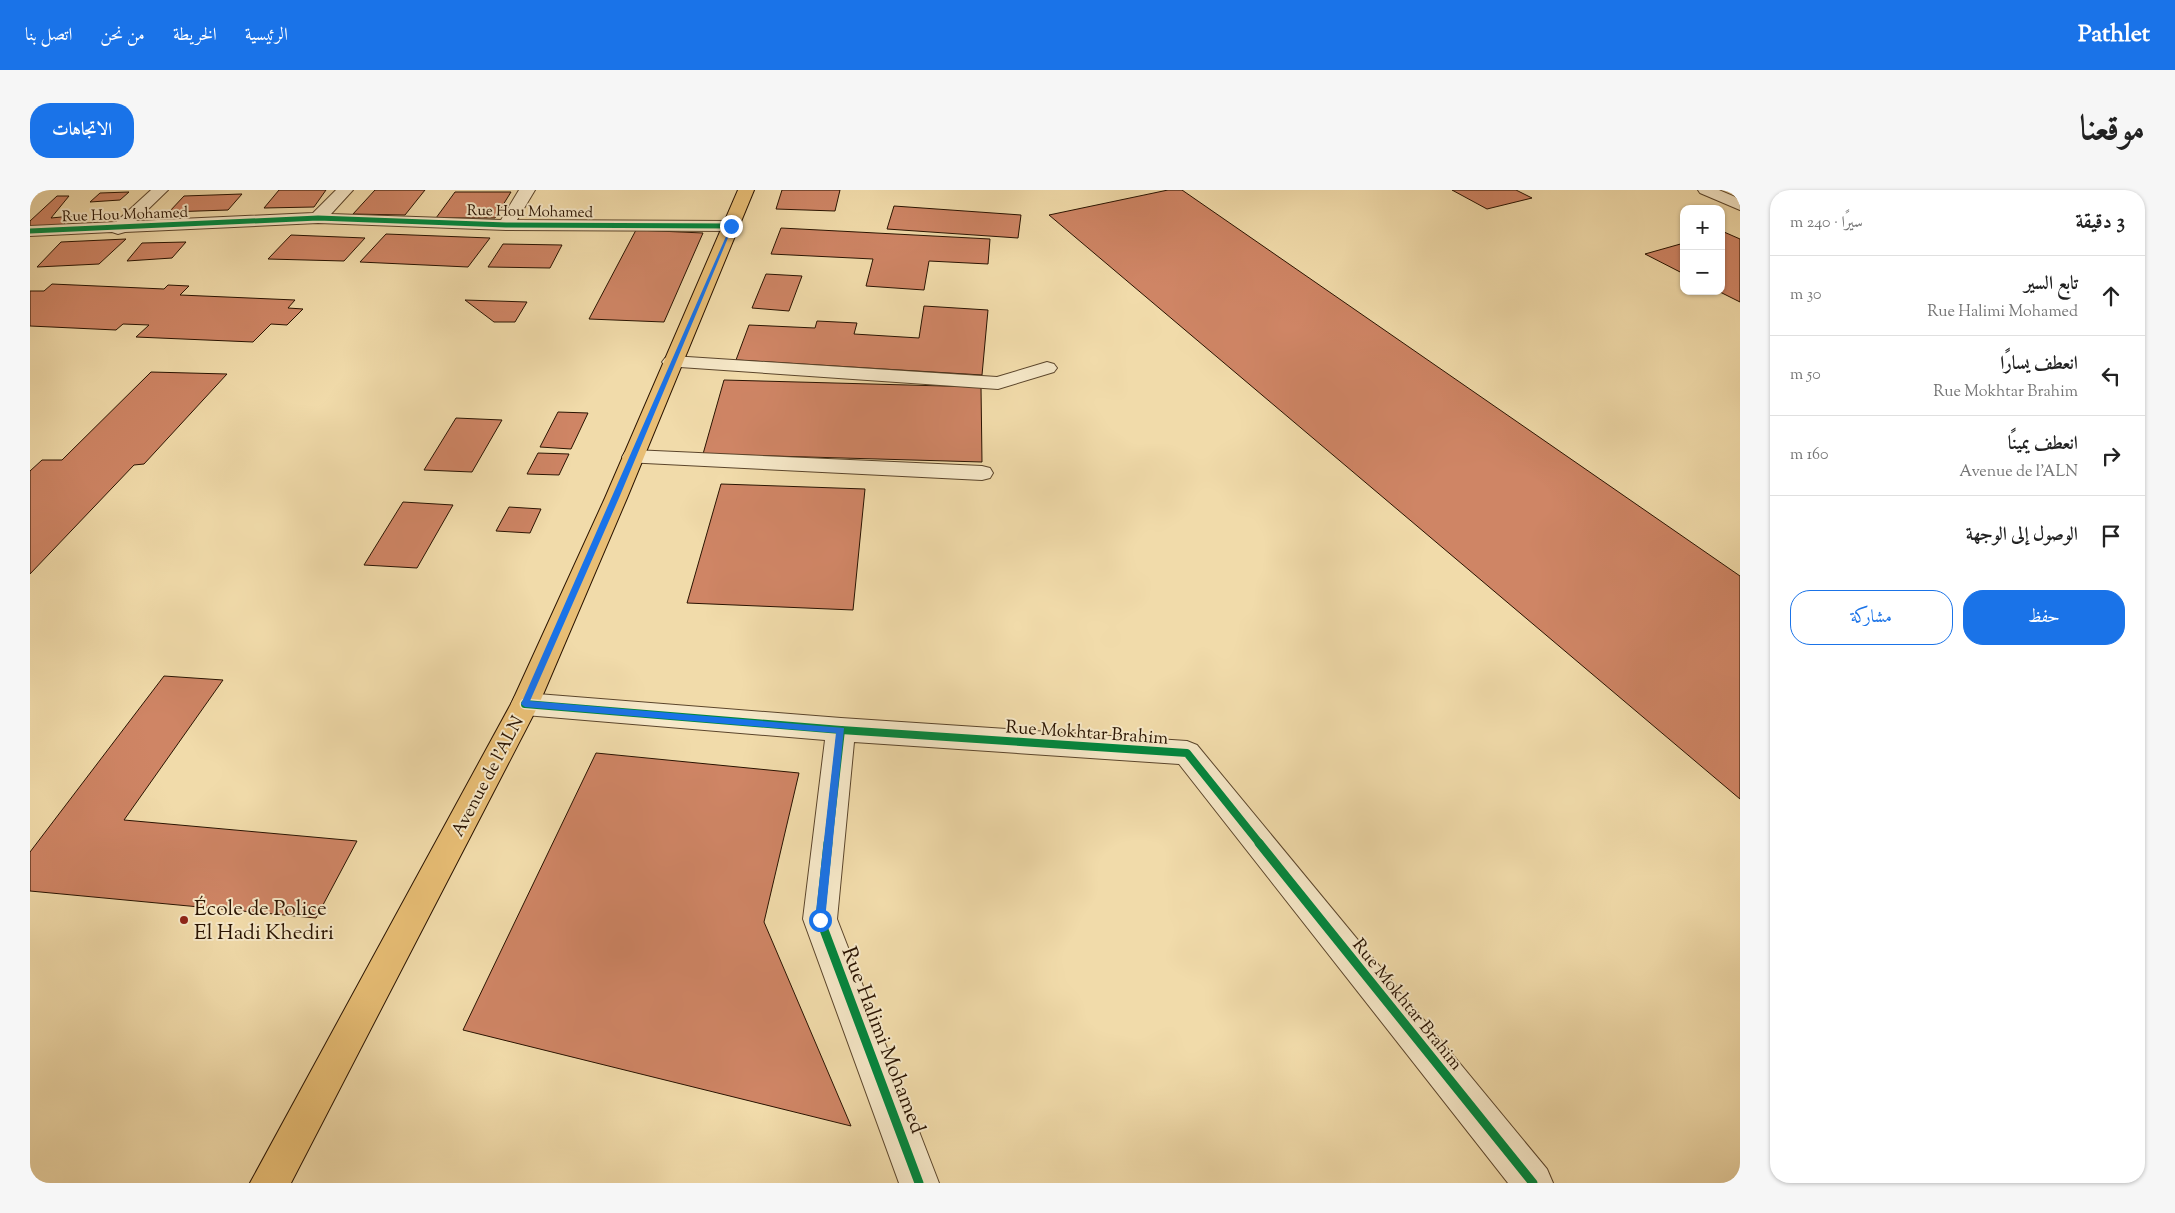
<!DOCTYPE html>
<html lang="ar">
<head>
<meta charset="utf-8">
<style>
  :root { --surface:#fff; --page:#f6f6f6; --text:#222; --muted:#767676; --line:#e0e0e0; --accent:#1a73e8 }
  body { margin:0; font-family:"Sorts Mill Goudy",Amiri,serif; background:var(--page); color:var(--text); direction:rtl }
  .controls { position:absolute; right:15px; top:15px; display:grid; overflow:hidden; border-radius:10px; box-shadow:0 1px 4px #0004 }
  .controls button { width:45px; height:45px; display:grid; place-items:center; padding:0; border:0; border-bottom:1px solid var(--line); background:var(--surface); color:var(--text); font:25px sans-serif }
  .stop { position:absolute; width:15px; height:15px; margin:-11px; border:4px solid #1a73e8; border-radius:50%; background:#fff }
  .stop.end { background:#1a73e8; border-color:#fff; box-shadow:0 1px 5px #0008 }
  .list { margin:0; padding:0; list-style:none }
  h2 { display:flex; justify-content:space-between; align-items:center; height:65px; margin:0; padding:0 20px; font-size:21px }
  h2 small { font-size:16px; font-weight:400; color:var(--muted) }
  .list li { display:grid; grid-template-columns:32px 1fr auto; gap:15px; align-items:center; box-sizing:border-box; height:80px; padding:0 20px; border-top:1px solid var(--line) }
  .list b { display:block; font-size:19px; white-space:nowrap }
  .list p { margin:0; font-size:16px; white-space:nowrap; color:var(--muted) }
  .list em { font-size:16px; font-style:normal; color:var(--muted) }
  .actions { display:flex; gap:10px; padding:15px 20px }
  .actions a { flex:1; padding:11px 0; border:1px solid var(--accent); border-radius:20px; text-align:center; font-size:18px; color:var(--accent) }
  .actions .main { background:var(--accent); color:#fff }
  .icon { flex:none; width:28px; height:28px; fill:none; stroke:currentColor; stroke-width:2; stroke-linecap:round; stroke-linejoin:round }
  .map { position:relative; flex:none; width:1710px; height:993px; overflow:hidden; direction:ltr; border-radius:20px }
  header { display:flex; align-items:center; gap:30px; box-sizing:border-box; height:70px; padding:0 25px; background:var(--accent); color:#fff }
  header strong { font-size:24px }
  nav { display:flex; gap:28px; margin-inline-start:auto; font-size:18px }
  .intro { display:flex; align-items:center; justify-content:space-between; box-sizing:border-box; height:120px; padding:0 30px }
  h1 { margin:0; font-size:35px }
  .button { padding:12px 22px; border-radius:20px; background:var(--accent); color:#fff; font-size:18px; font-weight:700 }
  main { display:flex; gap:30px; padding:0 30px }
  aside { flex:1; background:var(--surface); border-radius:20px; box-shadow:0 1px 4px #0004 }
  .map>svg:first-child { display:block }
</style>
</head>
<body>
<header>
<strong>Pathlet</strong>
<nav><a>الرئيسية</a><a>الخريطة</a><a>من نحن</a><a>اتصل بنا</a></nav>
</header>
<div class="intro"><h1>موقعنا</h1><a class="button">الاتجاهات</a></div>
<main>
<aside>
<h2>3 دقيقة<small>سيرًا · 240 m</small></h2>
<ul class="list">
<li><svg class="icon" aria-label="ahead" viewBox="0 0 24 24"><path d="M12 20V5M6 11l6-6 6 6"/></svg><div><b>تابع السير</b><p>Rue Halimi Mohamed</p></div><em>30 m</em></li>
<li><svg class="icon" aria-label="left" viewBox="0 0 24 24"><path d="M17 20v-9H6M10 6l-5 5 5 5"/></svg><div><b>انعطف يسارًا</b><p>Rue Mokhtar Brahim</p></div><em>50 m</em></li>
<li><svg class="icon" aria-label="right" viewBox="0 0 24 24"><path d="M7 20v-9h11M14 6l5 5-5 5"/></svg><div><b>انعطف يمينًا</b><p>Avenue de l'ALN</p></div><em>160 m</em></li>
<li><svg class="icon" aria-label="arrive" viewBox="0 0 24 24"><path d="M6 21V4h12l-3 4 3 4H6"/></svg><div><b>الوصول إلى الوجهة</b></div></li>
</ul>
<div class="actions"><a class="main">حفظ</a><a>مشاركة</a></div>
</aside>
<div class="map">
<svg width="1710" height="993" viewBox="0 0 1710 993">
  <rect width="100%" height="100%" fill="#f1dbaa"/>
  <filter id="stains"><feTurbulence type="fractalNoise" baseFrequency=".004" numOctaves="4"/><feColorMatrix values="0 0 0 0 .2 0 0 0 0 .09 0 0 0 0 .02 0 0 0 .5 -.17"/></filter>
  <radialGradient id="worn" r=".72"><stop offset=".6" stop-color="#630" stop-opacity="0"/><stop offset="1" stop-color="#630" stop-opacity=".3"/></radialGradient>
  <g fill="#cf8565" stroke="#291301">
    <path d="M249,0H296L284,17L234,18Z"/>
    <path d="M345,0H395L375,25L323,24Z"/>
    <path d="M752,0H810L805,21L746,19Z"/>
    <path d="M1138,0H1152L1710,386V609L1019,25Z"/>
    <path d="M1422,0H1486L1502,8L1457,19Z"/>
    <path d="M99,2L90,10L60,12L70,3Z"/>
    <path d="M425,2H481L465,28H406Z"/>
    <path d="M212,4L198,20L139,22L154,6Z"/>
    <path d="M27,6H39L21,28L42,26L30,38H0V31Z"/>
    <path d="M864,16L991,25L988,48L857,39Z"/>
    <path d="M751,38L960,49L958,74L899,71L894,100L836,96L843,69L741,64Z"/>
    <path d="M606,40L673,43L634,132L559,129Z"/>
    <path d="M1691,42H1694L1710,49V112L1688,101H1691Z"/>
    <path d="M356,44L460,48L438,77L330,72Z"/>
    <path d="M261,45L335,48L314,71L238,69Z"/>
    <path d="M96,49L69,74L7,77L31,52Z"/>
    <path d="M156,52L142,68L97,71L112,53Z"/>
    <path d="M1654,53V84L1615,64Z"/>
    <path d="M473,54L532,55L520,78L458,77Z"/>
    <path d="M736,84L772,86L759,121L722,118Z"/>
    <path d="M22,94L134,99L138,95L159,96L150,105L265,110L258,118L273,119L257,135L241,134L223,152L106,147L119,135L93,134L86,140L0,136V101H14Z"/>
    <path d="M435,110L497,112L485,132H464Z"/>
    <path d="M894,116L958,120L952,185L706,170L719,135L785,138L787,131L827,133L824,144L889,148Z"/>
    <path d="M121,182L197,184L114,274L104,275L0,384V281L12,270H32Z"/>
    <path d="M694,190L951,197L952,272L673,264Z"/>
    <path d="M528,222L558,223L541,259L510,257Z"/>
    <path d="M426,228L472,230L442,282L394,280Z"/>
    <path d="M508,263L539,264L529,285L497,284Z"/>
    <path d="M691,294L835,299L823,420L657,413Z"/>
    <path d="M373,312L423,315L387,378L334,375Z"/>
    <path d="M479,317L511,319L500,343L466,341Z"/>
    <path d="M134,486L193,490L94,630L327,651L286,728L0,701V662Z"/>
    <path d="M566,563L769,583L734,732L821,936L433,840Z"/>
  </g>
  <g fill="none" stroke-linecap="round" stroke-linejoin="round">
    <g stroke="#5b452b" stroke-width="2">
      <g id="minor">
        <path d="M121,0H138L106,31L283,23L306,0H323L301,24L471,30L489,0H505L487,30L701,31L707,33L709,36L707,39L701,41L476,40L288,33L95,42L88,44L82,42L0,46V36L86,32Z"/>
        <path d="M1668,0H1689L1710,9V20L1670,3Z"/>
        <path d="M642,166L967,187L1017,172L1024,174L1027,178L1024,182L968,199L635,176L632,172L635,168Z"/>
        <path d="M603,260L952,276L960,278L963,283L960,288L952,290L595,272L592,267L595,262Z"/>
        <path d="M495,503L811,528L1157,551L1167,555L1517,979L1523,993H1478L1149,574L824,552L807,729L909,993H869L773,729L795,550L495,525L485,522L481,514L485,506Z"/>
      </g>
    </g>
    <g stroke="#291301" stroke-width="2">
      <path id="major" d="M708,0H724L597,308L509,514L261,993H220L482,512L575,308Z"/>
    </g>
    <use href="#minor" fill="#f6e8c8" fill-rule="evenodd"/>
    <use href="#major" fill="#e8be75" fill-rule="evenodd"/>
    <g stroke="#f6e8c8" stroke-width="7">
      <path id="cycleway-far2" d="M0,41L288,28L476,35L701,36"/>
    </g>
    <g stroke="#f6e8c8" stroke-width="11">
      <g id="cycleway-far1">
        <path d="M495,514L811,540L1157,563L1230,654"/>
        <path d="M798,654L811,540"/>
      </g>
    </g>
    <g stroke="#f6e8c8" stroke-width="12">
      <g id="cycleway">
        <path d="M798,653L790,729L889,993"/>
        <path d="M1229,653L1503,993"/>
      </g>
    </g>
    <use href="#cycleway-far2" stroke="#00873e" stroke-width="5"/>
    <use href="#cycleway-far1" stroke="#00873e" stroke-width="8"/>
    <use href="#cycleway" stroke="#00873e" stroke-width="9"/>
  </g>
  <path fill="#1a73e8" d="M701,35L703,36L589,308L500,511L814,538L795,730L790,734L785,730L806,543L495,517L491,514Z"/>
  <circle fill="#8f2418" stroke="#f6e8c8" stroke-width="2" cx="154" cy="730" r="5"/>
  <g text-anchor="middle" stroke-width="4" stroke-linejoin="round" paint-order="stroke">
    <g font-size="15" fill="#291301" stroke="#f6e8c8">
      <text transform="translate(500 21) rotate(1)" y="5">Rue Hou Mohamed</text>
      <text transform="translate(95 24) rotate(-2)" y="5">Rue Hou Mohamed</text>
    </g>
    <g font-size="18" fill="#291301" stroke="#f6e8c8">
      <text transform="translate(1057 542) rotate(4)" y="6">Rue Mokhtar Brahim</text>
      <text transform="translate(457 586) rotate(-62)" y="6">Avenue de l'ALN</text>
      <text transform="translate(1378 814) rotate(51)" y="6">Rue Mokhtar Brahim</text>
    </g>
    <g font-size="21" fill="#291301" stroke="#f6e8c8" text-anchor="start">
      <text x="164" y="725">École de Police<tspan x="164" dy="24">El Hadi Khediri</tspan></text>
    </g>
    <g font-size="21" fill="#291301" stroke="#f6e8c8">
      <text transform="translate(854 850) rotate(69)" y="7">Rue Halimi Mohamed</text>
    </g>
  </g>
  <rect width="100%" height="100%" filter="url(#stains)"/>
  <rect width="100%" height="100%" fill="url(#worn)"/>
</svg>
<div class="controls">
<button>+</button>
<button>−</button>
</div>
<div class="stop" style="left:790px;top:730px"></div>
<div class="stop end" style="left:701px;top:36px"></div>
</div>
</main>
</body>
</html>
